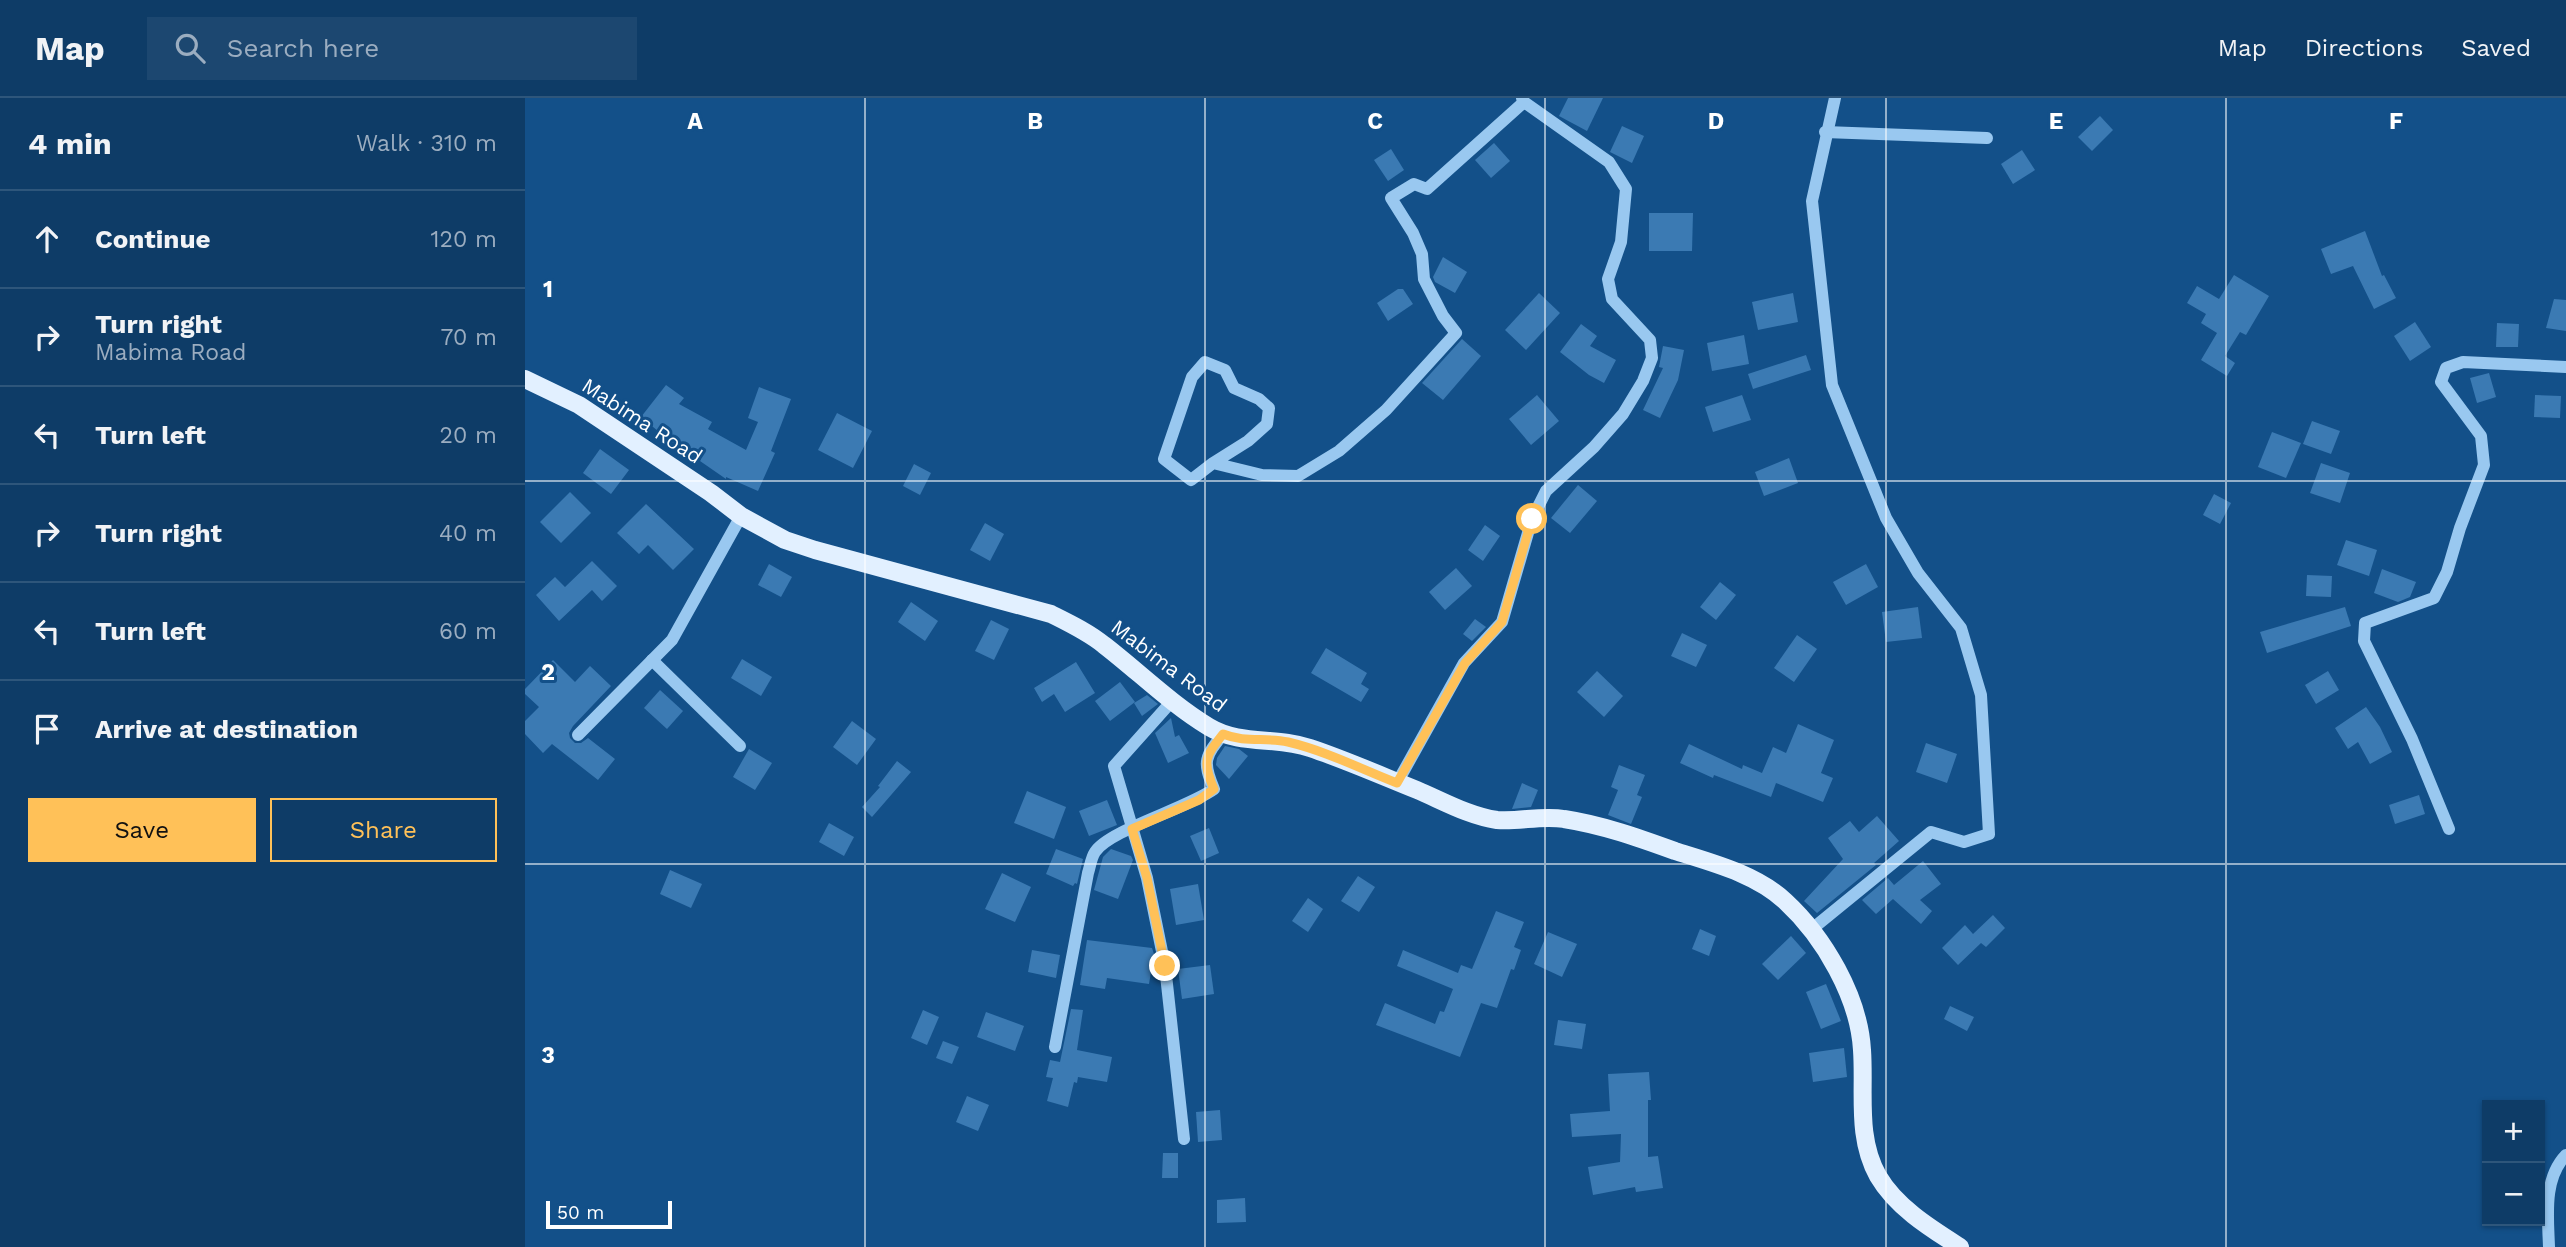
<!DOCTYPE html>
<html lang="en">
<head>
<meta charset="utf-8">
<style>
  :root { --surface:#0e3c67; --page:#1c4770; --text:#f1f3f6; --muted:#9badc0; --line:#2e567b; --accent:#ffc158 }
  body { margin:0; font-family:"Work Sans",sans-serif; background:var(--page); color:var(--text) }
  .controls { position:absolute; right:21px; bottom:21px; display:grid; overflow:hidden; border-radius:0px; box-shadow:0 2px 5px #0004 }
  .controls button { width:63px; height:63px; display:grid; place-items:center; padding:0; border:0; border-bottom:2px solid var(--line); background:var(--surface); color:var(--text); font:35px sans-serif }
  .scale { position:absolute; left:21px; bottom:18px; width:126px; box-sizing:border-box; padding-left:7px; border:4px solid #fff; border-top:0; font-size:19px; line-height:24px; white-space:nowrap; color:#fff; -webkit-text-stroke:5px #135089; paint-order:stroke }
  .stop { position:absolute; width:21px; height:21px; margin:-16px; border:5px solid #ffc158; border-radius:50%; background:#fff }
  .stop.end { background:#ffc158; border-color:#fff; box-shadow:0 2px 7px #0008 }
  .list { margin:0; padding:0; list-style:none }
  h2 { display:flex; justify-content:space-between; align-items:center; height:91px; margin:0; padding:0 28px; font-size:30px }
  h2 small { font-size:23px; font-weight:400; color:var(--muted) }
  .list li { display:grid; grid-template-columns:46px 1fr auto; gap:21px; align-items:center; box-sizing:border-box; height:98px; padding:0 28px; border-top:2px solid var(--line) }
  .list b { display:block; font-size:26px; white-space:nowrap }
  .list p { margin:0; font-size:23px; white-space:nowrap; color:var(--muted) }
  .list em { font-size:23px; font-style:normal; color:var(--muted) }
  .actions { display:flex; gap:14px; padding:21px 28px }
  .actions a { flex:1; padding:16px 0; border:2px solid var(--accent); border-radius:0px; text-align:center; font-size:24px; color:var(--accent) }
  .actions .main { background:var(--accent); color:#111 }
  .icon { flex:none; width:38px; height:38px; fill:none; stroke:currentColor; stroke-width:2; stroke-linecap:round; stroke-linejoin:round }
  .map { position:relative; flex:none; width:2041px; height:1149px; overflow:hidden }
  header { display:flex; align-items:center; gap:42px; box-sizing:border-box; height:98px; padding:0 35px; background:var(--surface); border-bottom:2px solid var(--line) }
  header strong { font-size:33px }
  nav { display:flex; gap:38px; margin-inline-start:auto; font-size:24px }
  .search { width:490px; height:63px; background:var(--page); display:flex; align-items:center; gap:18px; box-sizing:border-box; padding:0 24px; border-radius:0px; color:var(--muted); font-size:26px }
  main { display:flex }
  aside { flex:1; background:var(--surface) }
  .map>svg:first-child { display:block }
</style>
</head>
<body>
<header>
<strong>Map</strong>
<div class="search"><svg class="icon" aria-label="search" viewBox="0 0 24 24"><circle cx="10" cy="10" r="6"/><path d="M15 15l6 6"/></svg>Search here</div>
<nav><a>Map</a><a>Directions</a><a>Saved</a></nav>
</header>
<main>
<aside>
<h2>4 min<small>Walk · 310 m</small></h2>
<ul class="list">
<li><svg class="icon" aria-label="ahead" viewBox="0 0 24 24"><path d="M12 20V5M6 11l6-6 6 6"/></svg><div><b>Continue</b></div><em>120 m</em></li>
<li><svg class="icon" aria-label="right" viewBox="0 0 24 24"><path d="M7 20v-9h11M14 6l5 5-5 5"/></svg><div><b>Turn right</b><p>Mabima Road</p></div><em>70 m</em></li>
<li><svg class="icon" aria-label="left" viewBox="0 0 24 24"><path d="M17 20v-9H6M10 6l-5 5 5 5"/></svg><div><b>Turn left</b></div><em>20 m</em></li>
<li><svg class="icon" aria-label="right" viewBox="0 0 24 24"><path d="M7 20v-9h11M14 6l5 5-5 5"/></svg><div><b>Turn right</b></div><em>40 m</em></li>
<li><svg class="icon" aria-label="left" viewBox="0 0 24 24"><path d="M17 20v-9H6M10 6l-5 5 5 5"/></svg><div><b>Turn left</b></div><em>60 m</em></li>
<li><svg class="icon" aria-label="arrive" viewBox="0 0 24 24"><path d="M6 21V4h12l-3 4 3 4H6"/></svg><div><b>Arrive at destination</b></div></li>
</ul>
<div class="actions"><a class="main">Save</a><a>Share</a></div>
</aside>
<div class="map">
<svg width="2041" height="1149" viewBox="0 0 2041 1149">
  <rect width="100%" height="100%" fill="#135089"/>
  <g fill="#3b7ab3">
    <path d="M1043,0H1078L1062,33L1034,18Z"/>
    <path d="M1575,18L1588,32L1567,53L1553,39Z"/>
    <path d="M1097,28L1119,38L1107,65L1085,54Z"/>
    <path d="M969,45L985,63L966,80L950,62Z"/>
    <path d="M866,51L879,72L863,83L849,62Z"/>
    <path d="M1497,52L1510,72L1488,86L1476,66Z"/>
    <path d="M1124,115H1168L1167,153H1124Z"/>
    <path d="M1840,133L1857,178L1859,177L1871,200L1849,211L1828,168L1806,176L1796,151Z"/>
    <path d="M918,159L942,174L930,195L910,184L908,179Z"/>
    <path d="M1709,177L1744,198L1721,237L1715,234L1700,258L1710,265L1702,278L1676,262L1692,235L1676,225L1681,216L1662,205L1672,188L1694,201Z"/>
    <path d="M873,191H878L888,206L863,223L852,205Z"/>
    <path d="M1014,195L1035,215L1001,252L980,232Z"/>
    <path d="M1268,195L1273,224L1233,232L1227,204Z"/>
    <path d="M2029,201L2041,202V233L2021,230Z"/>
    <path d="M1890,224L1906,249L1885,263L1869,238Z"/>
    <path d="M1972,225L1994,226L1993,249H1971Z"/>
    <path d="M1056,226L1072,238L1065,248L1091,262L1079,285L1064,277L1035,254Z"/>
    <path d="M1219,237L1224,266L1187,273L1182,245Z"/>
    <path d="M937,241L956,258L918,302L897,285Z"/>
    <path d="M1138,248L1159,252L1153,282L1135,320L1118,312L1138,270L1134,269Z"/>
    <path d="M1281,257L1286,272L1228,291L1223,276Z"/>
    <path d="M1964,275L1971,299L1952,305L1945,280Z"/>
    <path d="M141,287L159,300L154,306L187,324L183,331L221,352L233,324L223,320L234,289L266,301L246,353L250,355L233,393L201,379V381L175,363L176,361L145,343L116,319Z"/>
    <path d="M1012,297L1034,323L1006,347L984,321Z"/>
    <path d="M1217,297L1226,322L1188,334L1180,309Z"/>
    <path d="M2010,297L2036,298L2035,320L2009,319Z"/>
    <path d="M312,315L347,333L328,370L293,352Z"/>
    <path d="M1787,323L1815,333L1806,356L1778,346Z"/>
    <path d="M1747,334L1776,345L1761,380L1733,369Z"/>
    <path d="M75,351L104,372L86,396L58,375Z"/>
    <path d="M1264,360L1273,385L1239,398L1230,374Z"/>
    <path d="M1796,365L1825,375L1815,405L1785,395Z"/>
    <path d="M389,366L406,375L395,397L378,388Z"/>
    <path d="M1053,387L1072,403L1045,435L1026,420Z"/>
    <path d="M45,394L66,415L36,445L15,424Z"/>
    <path d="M1689,396L1706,405L1695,426L1678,417Z"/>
    <path d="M121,406L169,451L148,472L123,447L114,456L92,435Z"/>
    <path d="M460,425L479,436L465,463L445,452Z"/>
    <path d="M960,427L975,438L958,463L943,452Z"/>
    <path d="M1821,442L1852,452L1844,478L1812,467Z"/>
    <path d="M67,463L92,488L77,503L67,492L34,523L11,497L30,479L40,489Z"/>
    <path d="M244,466L267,479L256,499L233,487Z"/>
    <path d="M1341,466L1353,489L1321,507L1308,484Z"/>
    <path d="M931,470L947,488L920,512L904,494Z"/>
    <path d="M1857,471L1891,484L1885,499L1873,504L1849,495Z"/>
    <path d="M1782,477L1807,478L1806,499L1781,498Z"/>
    <path d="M1195,484L1211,497L1191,522L1175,509Z"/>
    <path d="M386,504L413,523L400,543L373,524Z"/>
    <path d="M1393,509L1397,540L1361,544L1357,514Z"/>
    <path d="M1820,509L1826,528L1742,555L1735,534Z"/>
    <path d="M950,521L961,529L947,543L938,536Z"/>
    <path d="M466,522L484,531L469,562L450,553Z"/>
    <path d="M1157,535L1182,547L1171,569L1146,558Z"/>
    <path d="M1272,537L1292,551L1269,584L1249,570Z"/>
    <path d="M801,550L842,575L836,586L844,591L836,604L786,575Z"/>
    <path d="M217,561L247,579L236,598L206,580Z"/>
    <path d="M28,562L50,584L65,568L86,588L48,628L44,635L45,640L50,645H56L63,640L90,661L73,682L27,646L18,655L0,636V623L14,609L0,596V591Z"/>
    <path d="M551,564L570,595L540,614L529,596L517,604L509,590Z"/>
    <path d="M1072,573L1098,598L1079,619L1052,594Z"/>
    <path d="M1803,573L1814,592L1791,606L1780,587Z"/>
    <path d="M595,584L610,604L585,623L570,603Z"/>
    <path d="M135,592L158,613L142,631L119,610Z"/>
    <path d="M622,597L633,606L617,618L609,605Z"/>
    <path d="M1841,609L1855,629L1867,654L1845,666L1833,644L1823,651L1810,630Z"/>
    <path d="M646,620L650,639L654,637L664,655L643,665L630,635Z"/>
    <path d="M327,623L351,641L332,667L308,649Z"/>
    <path d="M1273,626L1309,642L1296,675L1308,680L1298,704L1251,685L1246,699L1189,677L1188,680L1155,665L1164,646L1217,671L1218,667L1237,675L1248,649L1261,655Z"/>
    <path d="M1401,645L1432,656L1422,685L1391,674Z"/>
    <path d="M700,648L714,651L723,658L704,681L691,667L692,660Z"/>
    <path d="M224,651L247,665L230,692L208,679Z"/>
    <path d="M372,663L386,674L347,719L337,709L355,689L353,688Z"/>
    <path d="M1094,667L1120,677L1112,697L1117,699L1106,726L1083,717L1093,692L1086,689Z"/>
    <path d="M997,685L1013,692L1006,709L987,711Z"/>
    <path d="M502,693L541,709L529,741L489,725Z"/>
    <path d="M1894,697L1900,716L1870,726L1864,707Z"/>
    <path d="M582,702L592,727L564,738L554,713Z"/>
    <path d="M1352,718L1374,743L1349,765L1351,767L1292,815L1279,803L1318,761L1303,740L1325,723L1334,734Z"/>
    <path d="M304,725L329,739L319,758L294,744Z"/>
    <path d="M684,730L694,755L676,763L665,738Z"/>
    <path d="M531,751L558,761L552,786L550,785L548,788L521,776Z"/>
    <path d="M586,751L606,758L608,762L593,801L569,792L578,759Z"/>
    <path d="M1398,763L1416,786L1395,802L1407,813L1396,826L1368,801L1351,816L1337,802L1363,780L1369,787Z"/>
    <path d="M145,772L177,786L166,810L135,796Z"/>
    <path d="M477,775L506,789L490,824L460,811Z"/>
    <path d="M833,778L850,789L834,814L816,803Z"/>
    <path d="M673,786L679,822L651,827L645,791Z"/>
    <path d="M783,800L798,811L783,834L767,823Z"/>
    <path d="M971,813L999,824L989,849L996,852L989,872L986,871L972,910L956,905L935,959L851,927L860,905L910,926L915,913L919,914L928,891L872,868L878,852L933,875L936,867L947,871Z"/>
    <path d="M1468,817L1480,830L1461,849L1456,845L1433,867L1417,850L1440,827L1448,836Z"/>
    <path d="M1175,831L1191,838L1184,858L1167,851Z"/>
    <path d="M1023,834L1052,846L1037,879L1009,866Z"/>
    <path d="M1266,838L1281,855L1253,882L1237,866Z"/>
    <path d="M562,842L627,850L629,856L624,886L582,880L580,891L555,887Z"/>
    <path d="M507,852L535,857L531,880L503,874Z"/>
    <path d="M685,867L689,896L657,901L653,871Z"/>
    <path d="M1301,886L1316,923L1296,931L1281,894Z"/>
    <path d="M1425,908L1449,919L1442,933L1419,921Z"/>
    <path d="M546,911L558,912L552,952L587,959L582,984L553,979L552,985L549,984L543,1009L522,1003L528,980L521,979L525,962L535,964Z"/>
    <path d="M398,912L414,919L402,947L386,940Z"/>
    <path d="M461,914L499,928L490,953L452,939Z"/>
    <path d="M1033,922L1061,926L1057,951L1029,947Z"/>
    <path d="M418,943L434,949L427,966L411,960Z"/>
    <path d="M1319,950L1322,979L1288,984L1284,955Z"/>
    <path d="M1124,974L1126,1002H1123V1059L1133,1058L1138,1090L1111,1094L1110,1089L1068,1097L1063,1069L1095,1064L1096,1036L1047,1039L1045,1016L1085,1013L1083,976Z"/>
    <path d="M442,998L464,1007L453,1033L431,1024Z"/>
    <path d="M695,1012L697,1042L673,1044L671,1014Z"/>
    <path d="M638,1055H653V1080H637Z"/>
    <path d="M720,1100L721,1124L692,1125V1102Z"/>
  </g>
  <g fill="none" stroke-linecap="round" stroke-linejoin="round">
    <g stroke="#99c8f0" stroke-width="12">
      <path d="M1300,34L1462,40"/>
      <path d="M688,365L666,382L639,361L667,279L680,264L700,272L709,290L734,301L744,310L742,326L723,343L688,365L737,377L773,378L814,353L861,312L931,235L918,218L899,181L897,156L888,135L866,100L889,86L902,91L999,4"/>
      <path d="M127,562L215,648"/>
      <path d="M647,603L589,668L622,780L640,868L659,1041"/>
      <path d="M53,637L147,542L216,418"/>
      <path d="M872,685L939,565L977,524L1007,421L1021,393L1069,349L1098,316L1118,283L1127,260L1125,242L1087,201L1083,181L1096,144L1101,91L1084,64L999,4L997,0"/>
      <path d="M1924,731L1887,641L1839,543L1840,525L1909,500L1922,474L1935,430L1959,367L1956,338L1916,284L1921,270L1938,264L2041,269"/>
      <path d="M1287,831L1406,734L1439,744L1464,736L1456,597L1436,530L1393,475L1361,420L1307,287L1287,103L1310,0"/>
      <path d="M530,949L563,775C565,769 566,760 570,754C584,732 661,711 689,691C677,663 680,659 698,636"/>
      <path d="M2024,1149C2023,1118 2018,1081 2041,1057"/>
    </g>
    <path stroke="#e2f0ff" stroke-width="18" d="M0,281L54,307L186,395L216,418L260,442L290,452L526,516C544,525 563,534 579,547C614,574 646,606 684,629C716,648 751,638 785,650C821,662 857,678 892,692C918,703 944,718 972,722C994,724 1017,717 1039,721C1078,727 1114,740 1150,753C1188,765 1231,776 1260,803C1299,839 1334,899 1337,952C1340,994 1331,1039 1353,1078C1371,1109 1405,1130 1435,1149"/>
  </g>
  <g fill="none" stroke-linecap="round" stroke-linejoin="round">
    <path stroke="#ffc158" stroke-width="9" d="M640,868L622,780L607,731L674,702L689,691C677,663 680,659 698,636C720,645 741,639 763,644C801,653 836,671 872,685L940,565L977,524L1007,421"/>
  </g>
  <path fill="none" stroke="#fff" stroke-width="2" stroke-opacity="0.55" d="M340,0V1149M680,0V1149M1020,0V1149M1361,0V1149M1701,0V1149M0,383H2041M0,766H2041"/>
  <g text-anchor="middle" stroke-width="6" stroke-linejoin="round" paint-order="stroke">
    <g font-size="21" fill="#fff" stroke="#135089">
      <text transform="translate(117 323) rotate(33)" y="7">Mabima Road</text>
      <text transform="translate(644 568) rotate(37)" y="7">Mabima Road</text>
    </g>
  </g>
  <g font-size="23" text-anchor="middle" font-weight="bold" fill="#fff" stroke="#135089" stroke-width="6" stroke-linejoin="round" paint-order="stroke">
    <text x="170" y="31">A</text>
    <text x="510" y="31">B</text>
    <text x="850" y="31">C</text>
    <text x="1191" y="31">D</text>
    <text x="1531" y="31">E</text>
    <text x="1871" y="31">F</text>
    <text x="23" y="199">1</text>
    <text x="23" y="582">2</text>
    <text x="23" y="965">3</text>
  </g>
</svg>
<div class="controls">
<button>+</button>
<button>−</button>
</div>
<div class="scale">50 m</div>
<div class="stop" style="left:1007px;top:421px"></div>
<div class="stop end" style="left:640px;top:868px"></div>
</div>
</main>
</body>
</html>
